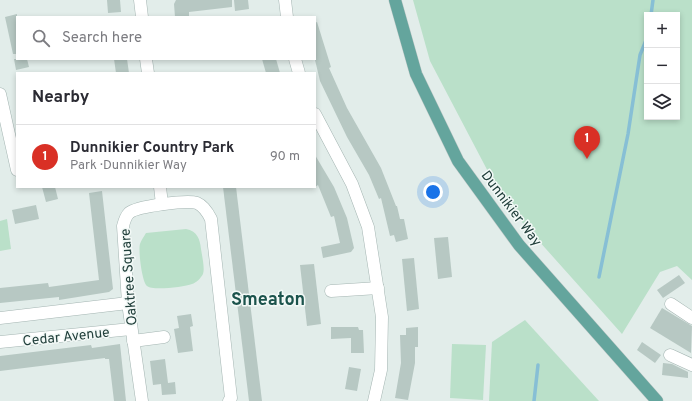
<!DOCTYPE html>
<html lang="en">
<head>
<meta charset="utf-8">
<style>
  :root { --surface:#fff; --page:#f2f2f3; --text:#2b2b33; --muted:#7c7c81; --line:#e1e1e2; --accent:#d93025 }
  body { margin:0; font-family:Overpass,sans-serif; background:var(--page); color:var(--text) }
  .controls { position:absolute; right:12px; top:12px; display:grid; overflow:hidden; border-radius:0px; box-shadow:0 2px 6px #0003 }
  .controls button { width:36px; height:36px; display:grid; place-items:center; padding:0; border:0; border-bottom:1px solid var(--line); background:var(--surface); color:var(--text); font:20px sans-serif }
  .you { position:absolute; left:433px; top:192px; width:14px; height:14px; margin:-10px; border:3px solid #fff; border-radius:50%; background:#1a73e8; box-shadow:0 0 0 6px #1a73e833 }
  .badge { display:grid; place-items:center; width:26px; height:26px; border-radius:50%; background:var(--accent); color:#fff; font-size:13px; font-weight:700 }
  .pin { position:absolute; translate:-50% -33px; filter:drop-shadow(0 1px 2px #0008) }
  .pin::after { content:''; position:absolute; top:21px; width:14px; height:12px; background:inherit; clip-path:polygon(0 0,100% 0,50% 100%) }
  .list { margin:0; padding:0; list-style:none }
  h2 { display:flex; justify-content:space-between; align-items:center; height:52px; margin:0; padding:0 16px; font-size:17px }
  h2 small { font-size:13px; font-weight:400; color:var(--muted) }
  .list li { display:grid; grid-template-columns:26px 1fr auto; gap:12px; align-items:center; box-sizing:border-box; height:64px; padding:0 16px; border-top:1px solid var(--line) }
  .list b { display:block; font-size:15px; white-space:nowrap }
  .list p { margin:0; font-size:13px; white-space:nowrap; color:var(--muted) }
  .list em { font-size:13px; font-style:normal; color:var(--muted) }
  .icon { flex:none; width:22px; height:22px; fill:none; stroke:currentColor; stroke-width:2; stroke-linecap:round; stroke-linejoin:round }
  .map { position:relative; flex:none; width:692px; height:401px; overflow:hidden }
  .search { position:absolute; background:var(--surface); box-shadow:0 2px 6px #0003; left:16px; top:16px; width:300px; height:44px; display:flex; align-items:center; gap:10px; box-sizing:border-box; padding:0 14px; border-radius:0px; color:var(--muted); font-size:15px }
  .panel { position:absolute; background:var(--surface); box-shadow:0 2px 6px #0003; left:16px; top:72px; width:300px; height:116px; border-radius:0px }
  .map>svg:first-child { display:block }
</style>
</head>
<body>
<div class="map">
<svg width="692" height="401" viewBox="0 0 692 401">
  <rect width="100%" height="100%" fill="#e2edea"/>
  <g fill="#bae0c9" fill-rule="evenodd">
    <path d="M413,0H692V280L677,266L660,272L622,334L504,202L430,61ZM647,15H677V117H647Z"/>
    <path d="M7,219L11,249L0,251V221Z"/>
    <path d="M186,229C197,231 200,239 201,249C202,256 205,268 203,274C201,278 196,283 192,284C184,287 152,291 147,286C142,282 138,250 140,244C141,240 144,237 146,233Z"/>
    <path d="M525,320L599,401H489L492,342Z"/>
    <path d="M452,344L486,345L483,400L450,398Z"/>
  </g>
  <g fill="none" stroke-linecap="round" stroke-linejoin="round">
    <g stroke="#87bfd5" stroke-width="3.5">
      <path d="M651,15L653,0"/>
      <path d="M599,277L628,134L640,55L647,38"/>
      <path d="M534,401L538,365"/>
    </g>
  </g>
  <g fill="#b7c8c3">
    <path d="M107,0H120L121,12L108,13Z"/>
    <path d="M176,0H232V7L189,12V16L175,17L174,4Z"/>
    <path d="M234,0H248L249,9L235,11Z"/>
    <path d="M17,14V54H13L5,17Z"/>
    <path d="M317,22L331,67L329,68L347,108L381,168L396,206H397L400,219H404L408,239L396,242L394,235L390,236L381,198L379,199L369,175L347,137L320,81L315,60V23Z"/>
    <path d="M14,59H27L29,67L16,70Z"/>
    <path d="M114,59H127L129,73H116Z"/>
    <path d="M262,59H276L280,73H266Z"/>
    <path d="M315,155L334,187L347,218L354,248L351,252L323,258L321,247L340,243L334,216L331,217L318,185L315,187Z"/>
    <path d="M42,187H55L58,199L46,202Z"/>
    <path d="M223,187H236L262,401H249Z"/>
    <path d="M102,191L113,289L109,292L59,300V297L0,303V288L48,283L49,287L99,280L89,193Z"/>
    <path d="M36,205L39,219L15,224L12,210Z"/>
    <path d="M448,237L452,277L438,279L434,238Z"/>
    <path d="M414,258L419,309L407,311L402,259Z"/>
    <path d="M314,264L321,324L307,326L300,265Z"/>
    <path d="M679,275L685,283L663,298L657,290Z"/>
    <path d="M662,308L692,326L691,353L650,328Z"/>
    <path d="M191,314L193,326L190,327L193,351L178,353L174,329L179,328L177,316Z"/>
    <path d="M331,327H358L359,330H363L364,353H351V338L331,339Z"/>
    <path d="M418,327V347H415V363L408,400L395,398L401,363L400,335H406V328Z"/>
    <path d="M642,342L661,355L655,363L637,350Z"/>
    <path d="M120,344L126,401H114L109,359H105V358L0,371V356L91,345L92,348Z"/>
    <path d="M165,359L168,383L175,382L176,394L162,395L161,384L153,385L150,361Z"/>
    <path d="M663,363L672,364L688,372V378L662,375Z"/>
    <path d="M349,367L361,369L357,391L345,389Z"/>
  </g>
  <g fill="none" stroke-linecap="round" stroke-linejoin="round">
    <g stroke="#a4b5b2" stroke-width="13">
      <g id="minor">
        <path d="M140,0L142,17"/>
        <path d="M285,0L287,17"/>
        <path d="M146,59L148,73"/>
        <path d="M295,59L299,73"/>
        <path d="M0,94L17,170"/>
        <path d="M315,114L352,184L368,227L382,317L381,370L374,401"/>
        <path d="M160,187L162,204"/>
        <path d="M331,291L378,288"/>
        <path d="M671,304L692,318"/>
        <path d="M0,318L128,303"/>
        <path d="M133,341L164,337"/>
        <path d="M0,342L131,329"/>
        <path d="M670,355L692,365"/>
        <path d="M142,401L128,303L123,226C124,222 126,216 129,213C137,206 187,200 197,203C204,206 208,213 211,219L231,398L229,401"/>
      </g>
    </g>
    <g stroke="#c1c9c8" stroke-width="13">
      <path id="major" d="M395,0L416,74L458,161L519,245L657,401"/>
    </g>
    <use href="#minor" stroke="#fff" stroke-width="12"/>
    <use href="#major" stroke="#64a59d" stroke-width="12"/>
  </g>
  <g text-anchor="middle" stroke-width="3" stroke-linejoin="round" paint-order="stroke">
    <g font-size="14" fill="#213f3b" stroke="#f3f9f7">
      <text transform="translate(512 208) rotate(53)" y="5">Dunnikier Way</text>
      <text transform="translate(128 277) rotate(-94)" y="5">Oaktree Square</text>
      <text transform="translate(66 336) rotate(-6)" y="5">Cedar Avenue</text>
    </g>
    <g font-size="18" font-weight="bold" fill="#1b534c" stroke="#f3f9f7">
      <text x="268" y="305">Smeaton</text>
    </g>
  </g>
</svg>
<div class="controls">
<button>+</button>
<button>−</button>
<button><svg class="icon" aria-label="layers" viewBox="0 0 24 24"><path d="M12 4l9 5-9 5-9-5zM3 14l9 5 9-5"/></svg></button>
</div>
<div class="you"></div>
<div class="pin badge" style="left:587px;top:159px">1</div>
<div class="search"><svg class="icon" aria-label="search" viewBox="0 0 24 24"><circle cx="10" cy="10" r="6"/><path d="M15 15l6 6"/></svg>Search here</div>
<section class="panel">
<h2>Nearby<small></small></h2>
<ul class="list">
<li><span class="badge">1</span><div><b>Dunnikier Country Park</b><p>Park · Dunnikier Way</p></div><em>90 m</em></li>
</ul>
</section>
</div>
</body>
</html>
